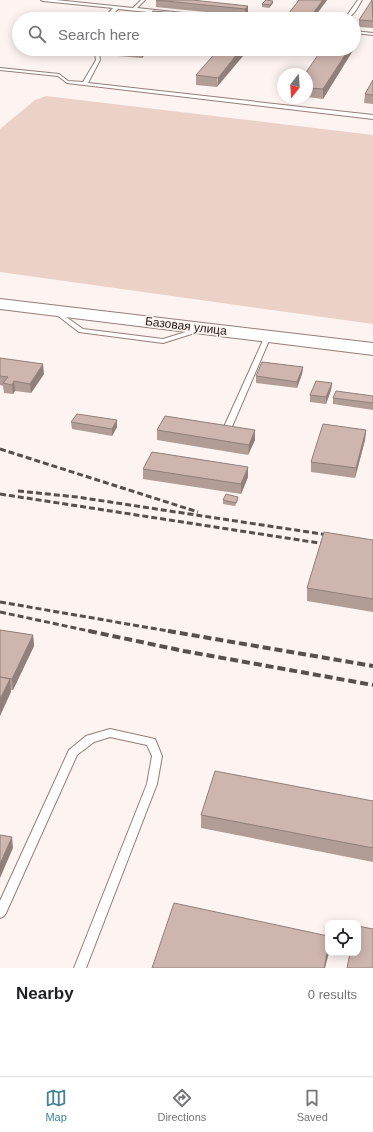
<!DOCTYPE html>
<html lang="en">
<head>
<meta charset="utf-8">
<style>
  :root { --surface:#fff; --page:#f6f6f6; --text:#202124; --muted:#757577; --line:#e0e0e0; --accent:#428495 }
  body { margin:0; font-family:Arial,sans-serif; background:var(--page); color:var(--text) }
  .controls { position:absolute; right:12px; bottom:12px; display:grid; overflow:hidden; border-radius:8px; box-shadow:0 2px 10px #0003 }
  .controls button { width:36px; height:36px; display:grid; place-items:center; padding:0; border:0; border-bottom:1px solid var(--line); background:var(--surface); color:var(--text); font:20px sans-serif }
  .compass { position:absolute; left:277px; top:68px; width:36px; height:36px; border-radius:50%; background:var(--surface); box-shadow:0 2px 10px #0003; rotate:197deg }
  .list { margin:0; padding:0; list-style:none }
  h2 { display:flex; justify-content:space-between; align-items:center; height:52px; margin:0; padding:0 16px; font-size:17px }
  h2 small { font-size:13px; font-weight:400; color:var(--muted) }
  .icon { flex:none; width:22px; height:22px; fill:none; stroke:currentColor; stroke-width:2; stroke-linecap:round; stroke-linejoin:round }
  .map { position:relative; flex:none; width:373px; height:968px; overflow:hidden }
  .search { position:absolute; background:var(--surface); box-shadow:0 2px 10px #0003; left:12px; right:12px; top:12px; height:44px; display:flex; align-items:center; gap:10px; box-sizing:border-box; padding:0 14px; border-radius:22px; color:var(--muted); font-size:15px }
  .sheet { height:108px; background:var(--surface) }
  nav { display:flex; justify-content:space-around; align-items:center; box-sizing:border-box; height:56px; border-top:1px solid var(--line); background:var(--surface); font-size:11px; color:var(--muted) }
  nav a { display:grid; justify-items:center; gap:2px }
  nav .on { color:var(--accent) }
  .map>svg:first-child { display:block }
</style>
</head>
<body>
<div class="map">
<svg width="373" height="968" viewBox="0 0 373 968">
  <rect width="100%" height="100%" fill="#fdf3f0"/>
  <path fill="#ecd1c9" d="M46,96L373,135V324L0,272V129L35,100Z"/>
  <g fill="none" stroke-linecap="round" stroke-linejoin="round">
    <g stroke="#947e77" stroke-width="2">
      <g id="lane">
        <path d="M41,0H56L133,8L141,0H145L137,8L229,18L231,19H216L118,9L108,19H103L113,8L43,1Z"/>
        <path d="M358,0H362C357,8 353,19 342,19L348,14Z"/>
        <path d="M354,31L373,33V35L354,33Z"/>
        <path d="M90,49C98,49 99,52 100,60L88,83L373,115V119L67,83L58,76L0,70V68L59,74L68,81L83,82L96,60L95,54Z"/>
        <path d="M55,309L83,329L163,339L202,327L205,329L204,330L163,343L79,332L53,312L52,311Z"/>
        <path d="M268,334L271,336L231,429L227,431H224L223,429L265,336Z"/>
        <path d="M110,729L155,739L162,756L157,784L86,968H74L147,784L152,756L147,745L110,737L94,742L77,755L6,913L4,916L0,918V901L69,750L86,736Z"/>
      </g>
    </g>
    <g stroke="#947e77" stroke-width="2">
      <path id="secondary" d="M0,299L373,343V355L0,309Z"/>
    </g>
    <use href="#lane" fill="#fff" fill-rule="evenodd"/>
    <use href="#secondary" fill="#fff" fill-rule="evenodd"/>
    <g stroke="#584f4c" stroke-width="3" stroke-dasharray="6 3" stroke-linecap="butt">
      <path d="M0,449L198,512"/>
      <path d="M18,491L77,497L335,536"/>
      <path d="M0,494L332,545"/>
      <path d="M0,602L174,632"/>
      <path d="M0,612L94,632"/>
    </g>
    <g stroke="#584f4c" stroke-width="4" stroke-dasharray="8 4" stroke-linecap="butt">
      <path d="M89,631L184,651L373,685"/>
      <path d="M168,631L373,666"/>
    </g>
  </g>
  <g fill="#b19d96">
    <path d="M156,0L248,6V12L245,16L156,7Z"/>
    <path d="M299,0H327L313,19H288L289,13Z"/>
    <path d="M373,0V28L359,27V20Z"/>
    <path d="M273,3L269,8L262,7V4Z"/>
    <path d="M361,30L360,39L323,99L307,97V74Z"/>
    <path d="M118,49H150L142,58L118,56Z"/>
    <path d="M219,49L217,87L196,85V75Z"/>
    <path d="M373,80V104L364,103L365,94Z"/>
    <path d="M0,358L44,374L31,393L15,391L13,394L4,393L3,386L0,385Z"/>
    <path d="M303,367L302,374L297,388L256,383V376Z"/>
    <path d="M332,383L331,390L326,404L310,402V395Z"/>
    <path d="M373,396V410L333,404V398Z"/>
    <path d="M71,422L117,427L112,436L72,429Z"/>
    <path d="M157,430L255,440L248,455L157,440Z"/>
    <path d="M366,430L365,440L355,478L311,472V462Z"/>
    <path d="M143,469L248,477L241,494L143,479Z"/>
    <path d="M223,500H238L235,506L223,504Z"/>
    <path d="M373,540V612L307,601V588Z"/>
    <path d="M0,630L33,635L34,646L13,690H11V692Z"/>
    <path d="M373,801V862L201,828V815Z"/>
  </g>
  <g fill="#907f7a">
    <path d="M323,0H327L313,19H311V16Z"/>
    <path d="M273,1V3L269,8L270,5Z"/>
    <path d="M248,6V12L245,16V9Z"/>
    <path d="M176,13V19H171Z"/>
    <path d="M361,30L360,39L323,99V89L349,49H354V42Z"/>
    <path d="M143,49H150L142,58V51Z"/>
    <path d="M241,49H249L217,87L218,78Z"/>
    <path d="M43,364L44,374L31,393L30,384Z"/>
    <path d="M303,367L302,374L297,388V382Z"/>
    <path d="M14,381L15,391L13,394L12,385Z"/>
    <path d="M332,383L331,390L326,404V397Z"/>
    <path d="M117,420V427L112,436V429Z"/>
    <path d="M255,430V440L248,455L249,445Z"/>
    <path d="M366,430L365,440L355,478L356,468Z"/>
    <path d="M248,467V477L241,494V484Z"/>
    <path d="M33,635L34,646L13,690L12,679Z"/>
    <path d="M10,679L11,692L0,716V699Z"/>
    <path d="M12,837L13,848L0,878V864Z"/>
    <path d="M328,948V953H329L325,968H324Z"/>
  </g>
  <g fill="#ceb6ae" stroke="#907f7a">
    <path d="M156,0H192L248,6L245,9Z"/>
    <path d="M266,0L273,1L270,5L262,4Z"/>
    <path d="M299,0H323L311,16L289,13Z"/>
    <path d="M372,0L373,21L359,20Z"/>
    <path d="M153,11L176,13L171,19H146Z"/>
    <path d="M354,30H361L354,42Z"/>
    <path d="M126,49H143L142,51Z"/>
    <path d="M219,49H241L218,78L196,75Z"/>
    <path d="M322,49H349L323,89L307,88V74H305Z"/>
    <path d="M373,80V95L365,94Z"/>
    <path d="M0,358L43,364L30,384L14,381L12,385L3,383L8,377L0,376Z"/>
    <path d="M262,362L303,367L297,382L256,376Z"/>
    <path d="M316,381L332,383L326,397L310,395Z"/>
    <path d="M336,391L373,396V403L333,398Z"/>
    <path d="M77,414L117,420L112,429L71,422Z"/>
    <path d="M165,416L255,430L249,445L157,430Z"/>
    <path d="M323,424L366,430L356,468L311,462Z"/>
    <path d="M152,452L248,467L241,484L143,469Z"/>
    <path d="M226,494L238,497L236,503L223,500Z"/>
    <path d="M324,532L373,540V599L307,588Z"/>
    <path d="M0,630L33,635L12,679L0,677Z"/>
    <path d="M0,677L10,679L0,699Z"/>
    <path d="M215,771L373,801V848L201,815Z"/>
    <path d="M0,835L12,837L0,864Z"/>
    <path d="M174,903L328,936V948L324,968H152Z"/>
    <path d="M358,926L373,929V968H347L350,953H358Z"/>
  </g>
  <g text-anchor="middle" stroke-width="3.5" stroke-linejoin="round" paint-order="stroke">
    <g font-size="12" fill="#231a17" stroke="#fdf3f0">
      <text transform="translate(186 326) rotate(7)" y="4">Базовая улица</text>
    </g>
  </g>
</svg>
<div class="controls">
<button><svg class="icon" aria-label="locate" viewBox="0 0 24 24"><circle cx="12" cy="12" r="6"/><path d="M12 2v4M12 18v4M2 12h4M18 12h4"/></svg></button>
</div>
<svg class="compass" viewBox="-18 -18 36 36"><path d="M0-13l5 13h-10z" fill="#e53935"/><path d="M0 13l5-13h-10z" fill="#757577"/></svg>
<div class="search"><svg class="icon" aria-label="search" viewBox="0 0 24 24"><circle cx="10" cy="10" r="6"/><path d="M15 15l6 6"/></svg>Search here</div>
</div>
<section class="sheet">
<h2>Nearby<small>0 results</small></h2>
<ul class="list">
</ul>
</section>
<nav>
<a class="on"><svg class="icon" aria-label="map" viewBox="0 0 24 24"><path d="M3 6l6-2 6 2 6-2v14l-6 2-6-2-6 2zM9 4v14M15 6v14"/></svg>Map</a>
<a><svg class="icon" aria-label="directions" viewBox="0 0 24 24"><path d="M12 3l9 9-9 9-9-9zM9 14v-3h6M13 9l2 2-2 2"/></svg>Directions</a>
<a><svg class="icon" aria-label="saved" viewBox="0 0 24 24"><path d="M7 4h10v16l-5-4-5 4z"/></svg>Saved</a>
</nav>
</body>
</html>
